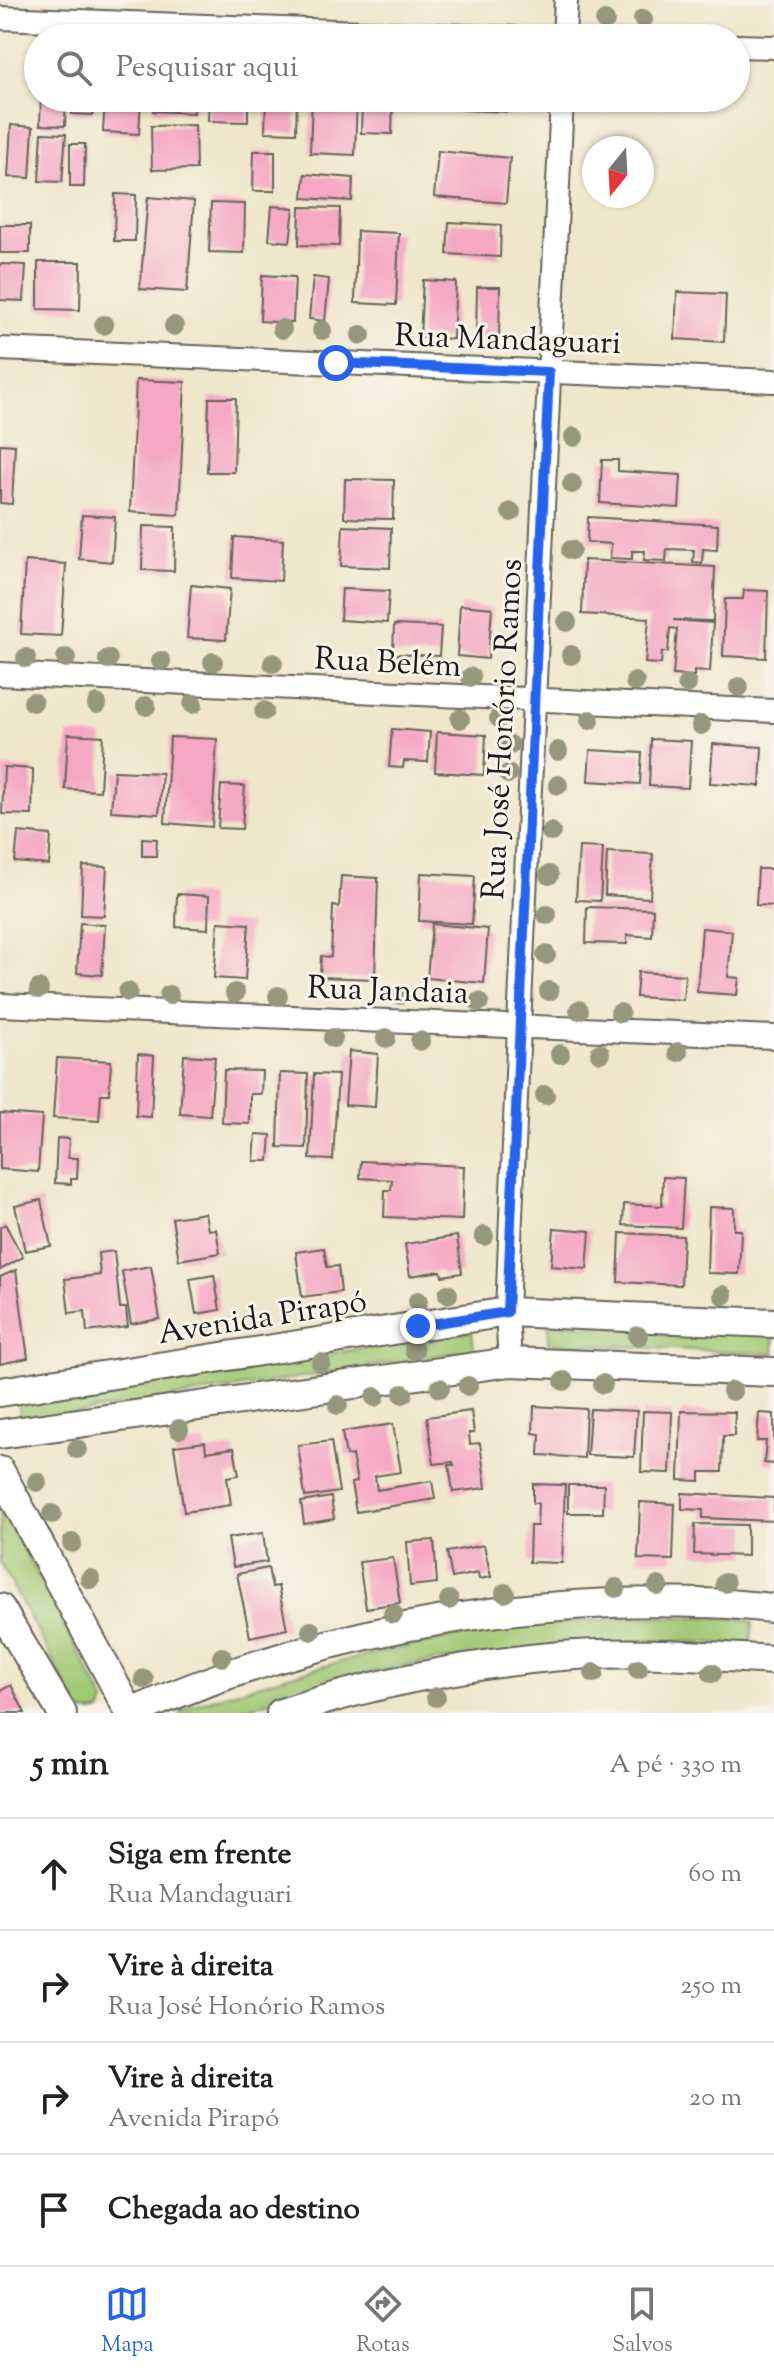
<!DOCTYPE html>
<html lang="pt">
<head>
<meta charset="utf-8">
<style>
  :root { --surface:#fff; --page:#f6f6f6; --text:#222; --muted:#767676; --line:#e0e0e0; --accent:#2563eb }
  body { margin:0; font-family:"Sorts Mill Goudy",serif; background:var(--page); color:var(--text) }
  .compass { position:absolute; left:582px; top:136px; width:72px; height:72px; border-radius:50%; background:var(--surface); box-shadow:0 2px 6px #0004; rotate:198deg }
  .stop { position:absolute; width:24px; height:24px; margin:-18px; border:6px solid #2563eb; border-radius:50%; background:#fff }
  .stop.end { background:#2563eb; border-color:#fff; box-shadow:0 2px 8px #0008 }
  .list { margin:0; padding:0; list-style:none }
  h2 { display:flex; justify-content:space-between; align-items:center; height:104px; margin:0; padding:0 32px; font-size:34px }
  h2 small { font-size:26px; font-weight:400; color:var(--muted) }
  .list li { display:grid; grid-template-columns:52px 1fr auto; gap:24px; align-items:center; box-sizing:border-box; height:112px; padding:0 32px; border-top:2px solid var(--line) }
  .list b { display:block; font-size:30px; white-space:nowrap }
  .list p { margin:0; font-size:26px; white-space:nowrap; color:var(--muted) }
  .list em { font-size:26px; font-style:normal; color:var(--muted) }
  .icon { flex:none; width:44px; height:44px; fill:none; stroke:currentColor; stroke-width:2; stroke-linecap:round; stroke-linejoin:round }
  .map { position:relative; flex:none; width:774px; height:1713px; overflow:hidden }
  .search { position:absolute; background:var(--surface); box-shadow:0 2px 6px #0004; left:24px; right:24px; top:24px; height:88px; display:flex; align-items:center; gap:20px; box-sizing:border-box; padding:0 28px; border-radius:44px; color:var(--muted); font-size:30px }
  .sheet { height:552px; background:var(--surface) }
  nav { display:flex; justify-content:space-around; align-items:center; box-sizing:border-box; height:112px; border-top:2px solid var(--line); background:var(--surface); font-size:22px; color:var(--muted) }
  nav a { display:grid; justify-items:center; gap:4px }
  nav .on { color:var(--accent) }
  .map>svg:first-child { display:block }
</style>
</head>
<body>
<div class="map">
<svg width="774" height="1713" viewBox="0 0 774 1713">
  <rect width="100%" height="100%" fill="#f7f3e8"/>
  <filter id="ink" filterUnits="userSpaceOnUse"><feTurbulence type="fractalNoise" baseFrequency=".0125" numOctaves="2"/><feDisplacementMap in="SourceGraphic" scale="16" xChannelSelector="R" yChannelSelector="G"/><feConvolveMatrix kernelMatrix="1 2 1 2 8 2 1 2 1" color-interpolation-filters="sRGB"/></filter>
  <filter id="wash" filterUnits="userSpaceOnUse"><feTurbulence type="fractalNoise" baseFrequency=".006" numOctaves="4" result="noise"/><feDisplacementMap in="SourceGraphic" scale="32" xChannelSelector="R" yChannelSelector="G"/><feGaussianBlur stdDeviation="1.8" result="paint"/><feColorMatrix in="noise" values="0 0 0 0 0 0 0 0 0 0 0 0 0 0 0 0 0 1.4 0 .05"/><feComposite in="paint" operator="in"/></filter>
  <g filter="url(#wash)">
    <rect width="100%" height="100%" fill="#efe6cb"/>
    <g fill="#a1c873" stroke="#5e7248" stroke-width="2">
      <path d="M549,1323L774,1334V1354L548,1343Z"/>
      <path d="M472,1331L474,1350L22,1422L18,1403Z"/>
      <path d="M0,1505L105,1701L102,1711C95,1713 86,1713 80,1711L0,1562Z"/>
      <path d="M700,1617L746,1619L753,1623L751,1641L741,1644L673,1641L427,1662L360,1675L303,1690L233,1713H180L182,1709C354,1651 517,1615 700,1617Z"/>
    </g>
    <g id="blocks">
      <g fill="#f5a7c3">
        <path d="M41,98H66L65,126L40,125Z"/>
        <path d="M73,98H94L93,115L72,114Z"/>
        <path d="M105,98H141L139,134L103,132Z"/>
        <path d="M154,98H195L194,113L153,111Z"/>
        <path d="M209,98H248V122L208,121Z"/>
        <path d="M266,98H297L296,133L265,132Z"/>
        <path d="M312,98H357L355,155L310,153Z"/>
        <path d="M362,98H393L392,134L361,133Z"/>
        <path d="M463,98H513L512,112L462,110Z"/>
        <path d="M11,125L33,127L30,178L8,177Z"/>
        <path d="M195,125L196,169L152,170L151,126Z"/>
        <path d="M42,133L66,134L62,182L39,181Z"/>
        <path d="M70,144H85L84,187H70Z"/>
        <path d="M254,151H275V191H253Z"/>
        <path d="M438,151L510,158L506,203L434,197Z"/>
        <path d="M305,174L353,178L352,201L303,198Z"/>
        <path d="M115,194L136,195L135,241H114Z"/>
        <path d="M148,197L194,201L187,292L140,289Z"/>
        <path d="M211,203L245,204L244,253L209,252Z"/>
        <path d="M272,206L294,208L290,242L269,240Z"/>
        <path d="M300,207L340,208L339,246L299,245Z"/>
        <path d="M449,222L501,225L500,257L447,254Z"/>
        <rect x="0" y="225" width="30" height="28"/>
        <path d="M357,231L399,233L396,305L355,303Z"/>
        <path d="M38,262H81L80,310L38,309Z"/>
        <path d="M0,264L26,265L24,301L0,300Z"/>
        <path d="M262,275L295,277L293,323L260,321Z"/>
        <path d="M313,277L329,279L325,321L309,319Z"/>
        <path d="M423,280L456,282L453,339L420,337Z"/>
        <path d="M477,287H500L499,339L476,338Z"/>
        <path d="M677,292L726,294L724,342L675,339Z"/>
        <path d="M136,380L185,382L179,515L130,512Z"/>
        <path d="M209,398H236L234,472H207Z"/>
        <path d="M0,444L15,445L12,504L0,503Z"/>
        <path d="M602,460H618V471L681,475L679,508L600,503Z"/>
        <path d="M345,479L394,480L393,519L344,518Z"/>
        <path d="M82,515L115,517L112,562L79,559Z"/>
        <path d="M588,517L718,525L717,550L703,549L702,563L693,562L694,550L667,549L666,561L644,560L645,551H632V559L610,558L611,544L587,542Z"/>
        <path d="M143,526L175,527L174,571L142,570Z"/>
        <path d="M343,526L391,528L390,568L341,566Z"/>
        <path d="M234,537L283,540L281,581L232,578Z"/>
        <path d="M584,560L715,567L713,621L673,620L713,623L710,672L694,671V676L673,675L677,629L670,628L668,652H662L661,664L645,663L649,618L582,614Z"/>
        <path d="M25,561L66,564L61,636L21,634Z"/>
        <path d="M191,585L230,589L226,640L187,638Z"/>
        <path d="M342,589L389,591L387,623L340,620Z"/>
        <path d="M744,590L768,591L766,658L723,656L725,599H743Z"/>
        <path d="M460,605L492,608L488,659L457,656Z"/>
        <path d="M394,625L441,627L439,656L393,654Z"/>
        <path d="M392,729L430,732L428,762L404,761L403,768L389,767Z"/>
        <path d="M437,732L486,735L484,775L435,772Z"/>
        <path d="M68,734L103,736L100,791L65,789Z"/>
        <path d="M170,737L217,739L212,827L165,823Z"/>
        <path d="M651,739L691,741L688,788L649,786Z"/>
        <path d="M713,744L762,747L760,786L710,783Z"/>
        <path d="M590,750L642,753L640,784L588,781Z"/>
        <path d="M4,767L33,769L32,815L2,814Z"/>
        <path d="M114,771L162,773L159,814L111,811Z"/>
        <path d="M221,785L245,786L242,829L218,828Z"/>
        <path d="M18,832L51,835L49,865L15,862Z"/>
        <path d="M142,838L157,839L156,856H142Z"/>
        <path d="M579,847L603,848L600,901L576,900Z"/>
        <path d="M607,852L653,854L650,898L605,895Z"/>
        <path d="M83,866L107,867L104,916L81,915Z"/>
        <path d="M758,869H774V906L756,905Z"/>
        <path d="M421,873L475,876L472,924L419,921Z"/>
        <path d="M341,876L378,878L375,979L320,977L321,956L331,957L333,906L339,907Z"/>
        <path d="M177,894L209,896L208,929L176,927Z"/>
        <path d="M587,907L653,909L652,937L627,935V944L586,943Z"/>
        <path d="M218,922L249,924L245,980L214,978Z"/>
        <path d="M80,923L105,925L102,975L77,973Z"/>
        <path d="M432,924L488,929L484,983L427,978Z"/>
        <path d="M702,928L732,931L728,977L739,978L737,995L697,992Z"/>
        <path d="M638,972L685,975L683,1000L636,997Z"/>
        <path d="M349,1051L378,1054L375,1107L345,1105Z"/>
        <path d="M138,1054L154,1056L151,1117L136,1116Z"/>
        <path d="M184,1055L215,1057L210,1116L180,1114Z"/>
        <path d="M57,1058L111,1061L109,1094H101L99,1121L53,1118Z"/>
        <path d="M224,1070L262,1071L261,1094H250V1124L222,1123Z"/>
        <path d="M280,1073L308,1074L306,1148L278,1147Z"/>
        <path d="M314,1074L338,1075L333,1160L310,1159Z"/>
        <path d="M0,1113L42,1116L38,1172L0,1169Z"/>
        <path d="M256,1134L271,1135L269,1161H254Z"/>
        <path d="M57,1138L69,1139L68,1158H78L77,1179H71V1184L55,1183Z"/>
        <path d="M361,1161L464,1166L462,1220L384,1217L385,1190H391L392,1180L360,1178Z"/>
        <path d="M663,1177L684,1178L681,1228L623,1225L624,1204L662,1206Z"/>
        <path d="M41,1200L51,1246L25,1251L15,1206Z"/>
        <path d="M709,1207L734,1208V1230H741L739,1274L707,1273Z"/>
        <path d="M205,1213L208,1230L216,1229L220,1253L179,1260L172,1218Z"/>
        <path d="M5,1224L23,1257L0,1270V1227Z"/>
        <path d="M554,1228L590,1231L587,1269L551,1266Z"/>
        <path d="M620,1233L683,1236L681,1285L618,1282Z"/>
        <path d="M457,1236L462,1273L442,1276L441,1271L410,1276L405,1244Z"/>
        <path d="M324,1248L327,1267L338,1266L341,1292L302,1297L296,1252Z"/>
        <path d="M114,1251L120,1308H126L128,1327L87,1332L85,1311L69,1313L65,1279L100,1275L98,1253Z"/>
        <path d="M151,1266L160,1319L131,1324L122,1271Z"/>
        <path d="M16,1270L28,1358L0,1364V1277Z"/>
        <path d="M214,1275L220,1310L196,1314L190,1279Z"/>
        <path d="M534,1406L586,1409L584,1458L539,1455L540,1434L533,1433Z"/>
        <path d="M590,1409L637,1411L634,1457L587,1455Z"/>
        <path d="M471,1411L474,1433H469L470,1444L480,1443L486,1488L453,1492L449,1465H454L453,1462L434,1464L427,1417Z"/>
        <path d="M643,1411L672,1412L670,1473L641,1472Z"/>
        <path d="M681,1411L735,1412L734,1436H723L722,1472H700V1481L679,1480Z"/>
        <path d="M759,1413L774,1414V1464L764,1463L766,1441H757Z"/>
        <path d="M393,1424L401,1472L375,1476L377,1490L432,1481L435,1499L356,1512L351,1483L357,1482L352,1455L346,1456L342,1432Z"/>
        <path d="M331,1441L339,1492L305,1497L298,1445Z"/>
        <path d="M205,1442L206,1452L234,1448L239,1475L227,1477L231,1505L184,1512L174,1446Z"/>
        <path d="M533,1484L565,1485L562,1563L529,1562L530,1526H537L538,1503H533Z"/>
        <path d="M568,1485H604L603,1513H568Z"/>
        <path d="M682,1493L774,1498V1521L703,1518V1510L682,1509Z"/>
        <path d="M331,1497L334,1519L304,1524L301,1502Z"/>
        <path d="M640,1502L675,1504L673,1560L638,1559Z"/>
        <path d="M695,1524L747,1525V1556L694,1554Z"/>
        <path d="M263,1533L267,1562L233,1567L228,1538Z"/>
        <path d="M434,1540L437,1583L410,1586L407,1542Z"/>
        <path d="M484,1545L491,1577L479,1579L478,1573L452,1578L447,1552Z"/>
        <path d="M393,1558L400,1603L366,1608L359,1562Z"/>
        <path d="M268,1568L272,1587L278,1586L287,1629L250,1637L237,1574Z"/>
        <path d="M11,1685L25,1713H0V1691Z"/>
      </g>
    </g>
  </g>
  <g filter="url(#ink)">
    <use href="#blocks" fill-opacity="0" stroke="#666359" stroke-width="2"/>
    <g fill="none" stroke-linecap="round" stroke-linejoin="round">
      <g stroke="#666359" stroke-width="26">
        <g id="minor">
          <path d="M0,18L515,38"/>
          <path d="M564,38L566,0"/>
          <path d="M736,46L774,47"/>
          <path d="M0,349L774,381"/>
          <path d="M0,674L774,711"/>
          <path d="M0,1005L774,1037"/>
          <path d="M510,1362L507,1312L519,1026L562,98"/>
        </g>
      </g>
      <g stroke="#666359" stroke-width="32">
        <g id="tertiary">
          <path d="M0,1392L507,1312L774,1323"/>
          <path d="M0,1434L510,1362L774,1372"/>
          <path d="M0,1471L130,1713"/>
          <path d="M0,1608L62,1713"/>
          <path d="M131,1713C306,1635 509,1596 701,1603C725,1603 750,1606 774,1608"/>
          <path d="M281,1713C371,1684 466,1664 561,1656C631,1650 704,1656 774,1660"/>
        </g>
      </g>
      <use href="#minor" stroke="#fff" stroke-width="22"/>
      <use href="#tertiary" stroke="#fff" stroke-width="28"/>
    </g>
    <g fill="#95987b">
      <circle cx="643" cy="19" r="10"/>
      <circle cx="605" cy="21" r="10"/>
      <circle cx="104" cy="325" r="10"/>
      <circle cx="174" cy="326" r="10"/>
      <circle cx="282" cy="329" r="10"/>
      <circle cx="322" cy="330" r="10"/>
      <circle cx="361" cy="335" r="10"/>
      <circle cx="574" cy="437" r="10"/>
      <circle cx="572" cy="484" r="10"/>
      <circle cx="511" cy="512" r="10"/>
      <circle cx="571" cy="550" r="10"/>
      <circle cx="567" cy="622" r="10"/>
      <circle cx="571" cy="655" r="10"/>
      <circle cx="26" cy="658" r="10"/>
      <circle cx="66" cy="658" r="10"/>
      <circle cx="108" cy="659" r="10"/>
      <circle cx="161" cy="661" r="10"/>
      <circle cx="213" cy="662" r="10"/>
      <circle cx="273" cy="663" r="10"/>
      <circle cx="471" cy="677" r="10"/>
      <circle cx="635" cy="682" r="10"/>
      <circle cx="687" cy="684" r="10"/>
      <circle cx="739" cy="687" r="10"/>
      <circle cx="33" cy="702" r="10"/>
      <circle cx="97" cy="704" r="10"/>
      <circle cx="193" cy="704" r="10"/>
      <circle cx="146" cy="706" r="10"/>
      <circle cx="264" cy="711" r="10"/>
      <circle cx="499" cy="718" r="10"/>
      <circle cx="460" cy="719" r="10"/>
      <circle cx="590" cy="720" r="10"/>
      <circle cx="701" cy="725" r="10"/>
      <circle cx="510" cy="745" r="10"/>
      <circle cx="558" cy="751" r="10"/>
      <circle cx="508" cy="774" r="10"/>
      <circle cx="558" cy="785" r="10"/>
      <circle cx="551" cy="832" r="10"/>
      <circle cx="549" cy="875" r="10"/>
      <circle cx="547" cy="915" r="10"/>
      <circle cx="546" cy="955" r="10"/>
      <circle cx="39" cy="989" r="10"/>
      <circle cx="549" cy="991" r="10"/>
      <circle cx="128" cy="992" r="10"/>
      <circle cx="235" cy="993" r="10"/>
      <circle cx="169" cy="995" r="10"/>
      <circle cx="400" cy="995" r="10"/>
      <circle cx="278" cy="996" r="10"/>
      <circle cx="479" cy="1002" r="10"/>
      <circle cx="579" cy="1010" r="10"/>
      <circle cx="620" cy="1013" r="10"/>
      <circle cx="333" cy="1038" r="10"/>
      <circle cx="386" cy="1038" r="10"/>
      <circle cx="420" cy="1041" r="10"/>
      <circle cx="678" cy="1052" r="10"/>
      <circle cx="600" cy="1053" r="10"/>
      <circle cx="560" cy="1054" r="10"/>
      <circle cx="545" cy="1095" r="10"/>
      <circle cx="484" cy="1236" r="10"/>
      <circle cx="448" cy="1294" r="10"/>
      <circle cx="723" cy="1295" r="10"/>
      <circle cx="418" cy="1301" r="10"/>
      <circle cx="638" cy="1336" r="10"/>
      <circle cx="414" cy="1350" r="10"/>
      <circle cx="321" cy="1363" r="10"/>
      <circle cx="564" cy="1381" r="10"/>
      <circle cx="603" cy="1384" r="10"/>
      <circle cx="468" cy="1386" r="10"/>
      <circle cx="440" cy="1388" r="10"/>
      <circle cx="732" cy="1391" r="10"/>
      <circle cx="403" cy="1394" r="10"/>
      <circle cx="375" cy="1397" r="10"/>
      <circle cx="338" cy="1405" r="10"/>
      <circle cx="179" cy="1429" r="10"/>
      <circle cx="77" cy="1449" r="10"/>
      <circle cx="37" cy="1482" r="10"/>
      <circle cx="52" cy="1514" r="10"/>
      <circle cx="72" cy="1543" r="10"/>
      <circle cx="90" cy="1579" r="10"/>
      <circle cx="725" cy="1583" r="10"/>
      <circle cx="658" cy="1586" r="10"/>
      <circle cx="616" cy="1588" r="10"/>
      <circle cx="505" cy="1593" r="10"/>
      <circle cx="449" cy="1600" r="10"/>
      <circle cx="393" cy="1614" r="10"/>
      <circle cx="311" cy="1631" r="10"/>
      <circle cx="222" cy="1657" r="10"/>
      <circle cx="638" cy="1669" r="10"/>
      <circle cx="594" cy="1673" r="10"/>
      <circle cx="712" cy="1673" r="10"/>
      <circle cx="144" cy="1679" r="10"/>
      <circle cx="436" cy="1697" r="10"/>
    </g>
  </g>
  <g fill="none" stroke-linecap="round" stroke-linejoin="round" filter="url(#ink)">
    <path stroke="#2563eb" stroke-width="10" d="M336,363L549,372L507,1312L418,1326"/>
  </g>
  <g text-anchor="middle" stroke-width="6" stroke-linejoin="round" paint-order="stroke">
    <g font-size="32" fill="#1c1c1c" stroke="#f7f3e8">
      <text transform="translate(508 338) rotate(2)" y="11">Rua Mandaguari</text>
      <text transform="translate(388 661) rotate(3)" y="11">Rua Belém</text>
      <text transform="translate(501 729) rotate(-87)" y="11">Rua José Honório Ramos</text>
      <text transform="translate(388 989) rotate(2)" y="11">Rua Jandaia</text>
      <text transform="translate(262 1316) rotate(-9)" y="11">Avenida Pirapó</text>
    </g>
  </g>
</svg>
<svg class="compass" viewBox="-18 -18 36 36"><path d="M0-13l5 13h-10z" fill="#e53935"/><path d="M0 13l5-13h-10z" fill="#767676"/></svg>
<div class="stop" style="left:336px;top:363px"></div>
<div class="stop end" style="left:418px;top:1326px"></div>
<div class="search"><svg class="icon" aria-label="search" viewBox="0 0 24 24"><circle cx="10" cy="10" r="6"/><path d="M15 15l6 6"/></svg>Pesquisar aqui</div>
</div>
<section class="sheet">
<h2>5 min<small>A pé · 330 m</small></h2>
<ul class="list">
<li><svg class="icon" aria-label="ahead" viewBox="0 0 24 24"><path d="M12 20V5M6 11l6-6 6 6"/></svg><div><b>Siga em frente</b><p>Rua Mandaguari</p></div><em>60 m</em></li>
<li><svg class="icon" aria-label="right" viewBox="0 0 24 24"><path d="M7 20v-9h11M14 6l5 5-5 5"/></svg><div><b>Vire à direita</b><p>Rua José Honório Ramos</p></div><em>250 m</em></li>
<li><svg class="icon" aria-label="right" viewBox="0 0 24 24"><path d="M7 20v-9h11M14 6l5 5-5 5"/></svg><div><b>Vire à direita</b><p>Avenida Pirapó</p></div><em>20 m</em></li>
<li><svg class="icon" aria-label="arrive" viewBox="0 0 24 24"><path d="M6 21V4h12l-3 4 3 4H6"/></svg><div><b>Chegada ao destino</b></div></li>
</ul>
</section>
<nav>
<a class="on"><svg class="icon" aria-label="map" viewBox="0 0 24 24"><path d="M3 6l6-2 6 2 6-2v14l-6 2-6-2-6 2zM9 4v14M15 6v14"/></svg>Mapa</a>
<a><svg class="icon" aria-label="directions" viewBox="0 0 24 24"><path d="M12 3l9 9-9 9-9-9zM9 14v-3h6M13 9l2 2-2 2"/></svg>Rotas</a>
<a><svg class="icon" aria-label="saved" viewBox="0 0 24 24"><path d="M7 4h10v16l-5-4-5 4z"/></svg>Salvos</a>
</nav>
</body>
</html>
